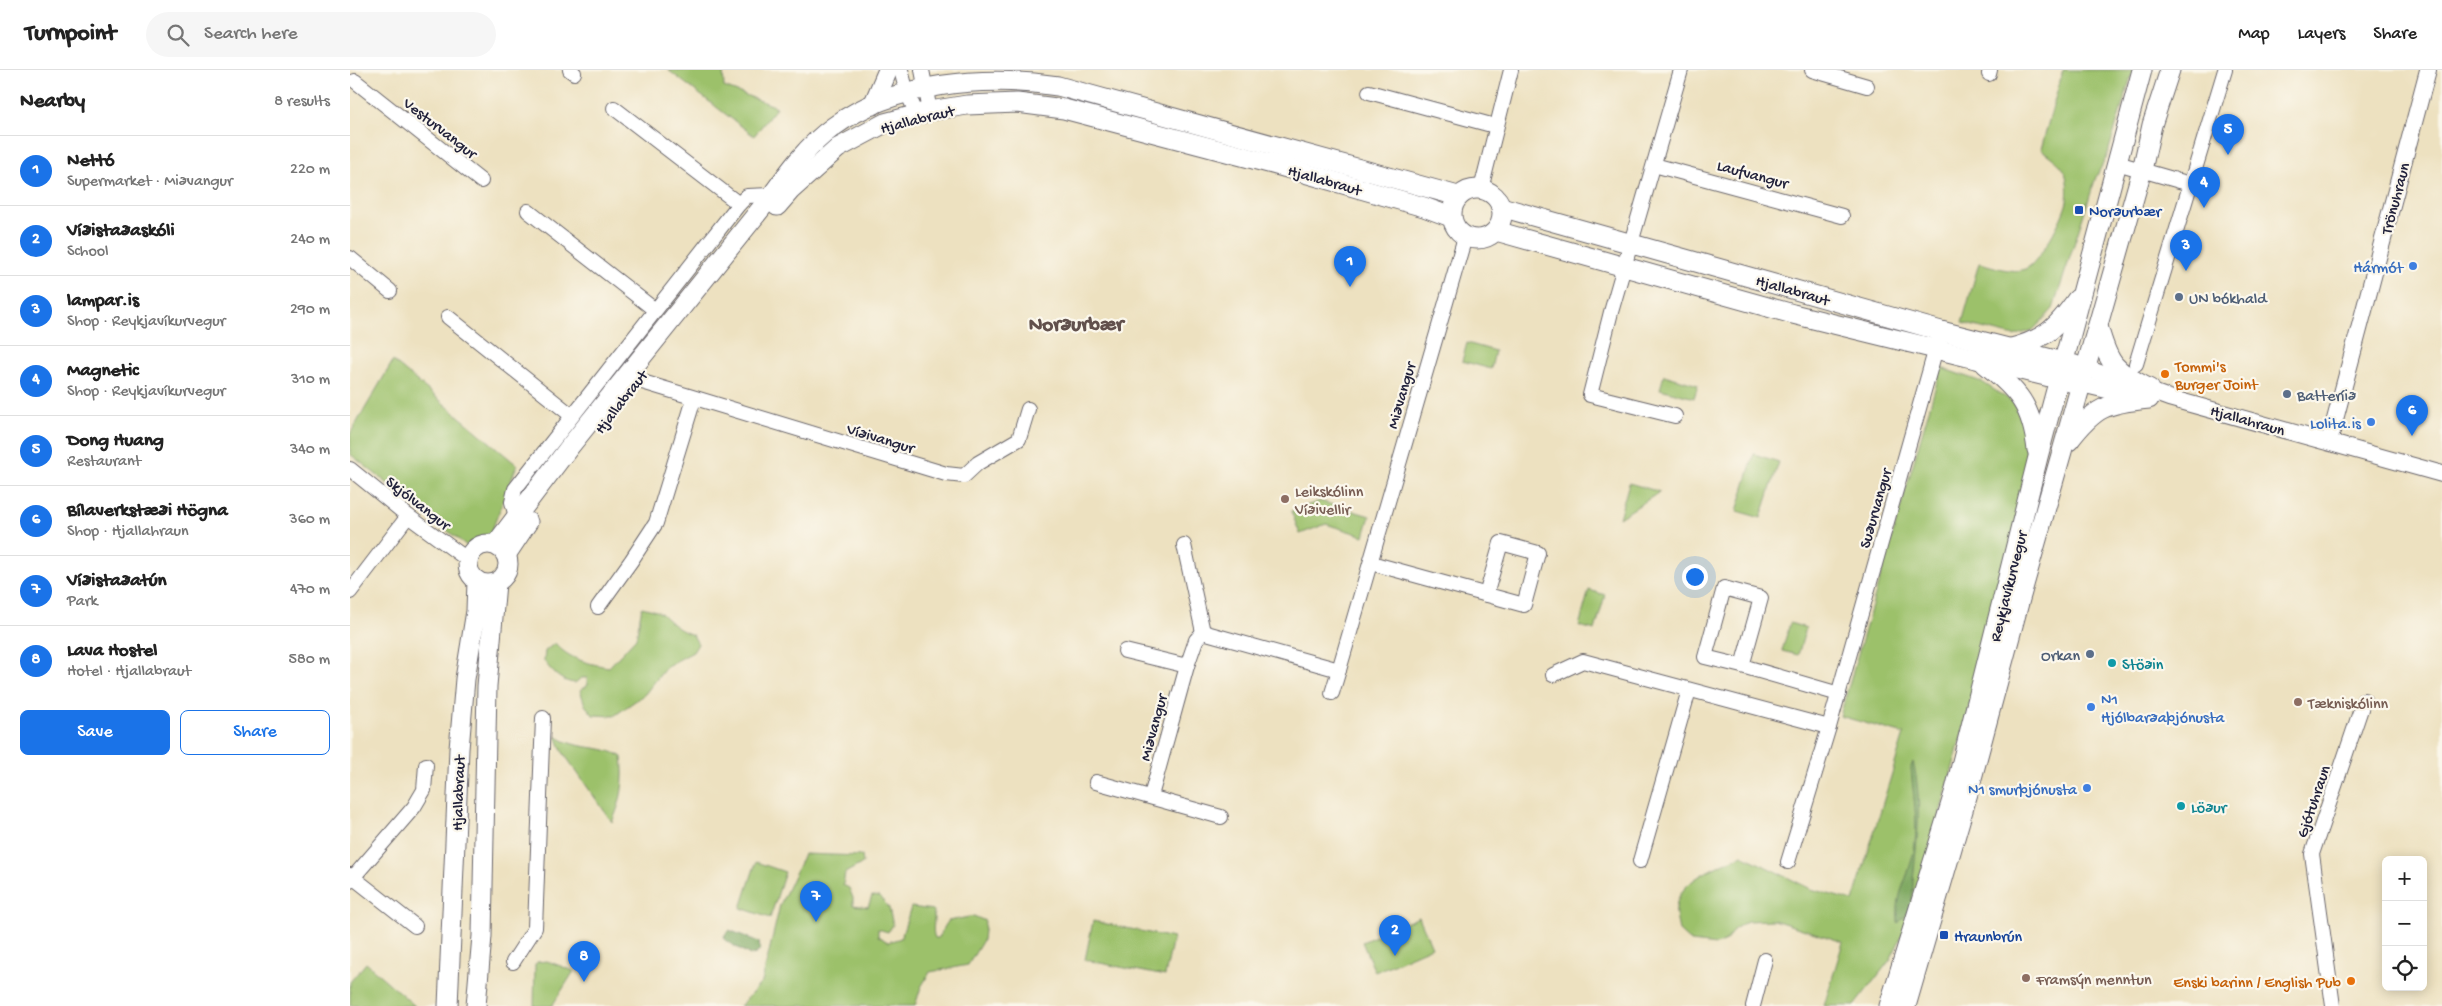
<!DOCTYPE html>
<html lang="en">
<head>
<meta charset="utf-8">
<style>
  :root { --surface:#fff; --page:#f6f6f6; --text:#222; --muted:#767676; --line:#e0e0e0; --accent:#1a73e8 }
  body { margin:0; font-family:"Gochi Hand",sans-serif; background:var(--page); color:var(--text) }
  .controls { position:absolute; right:15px; bottom:15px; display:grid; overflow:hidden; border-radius:8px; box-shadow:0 2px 12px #0003 }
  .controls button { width:45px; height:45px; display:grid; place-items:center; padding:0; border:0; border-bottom:1px solid var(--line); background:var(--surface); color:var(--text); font:25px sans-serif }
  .you { position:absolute; left:1344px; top:506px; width:18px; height:18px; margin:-12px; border:4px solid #fff; border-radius:50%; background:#1a73e8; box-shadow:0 0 0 8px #1a73e833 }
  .badge { display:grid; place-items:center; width:32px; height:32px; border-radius:50%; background:var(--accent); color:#fff; font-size:16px; font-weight:700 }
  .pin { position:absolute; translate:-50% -41px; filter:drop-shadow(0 1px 2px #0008) }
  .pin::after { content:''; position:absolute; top:26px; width:18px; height:15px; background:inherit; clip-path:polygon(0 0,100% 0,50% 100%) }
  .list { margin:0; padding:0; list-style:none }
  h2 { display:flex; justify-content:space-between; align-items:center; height:65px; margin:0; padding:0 20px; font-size:21px }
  h2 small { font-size:16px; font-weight:400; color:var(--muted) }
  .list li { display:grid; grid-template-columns:32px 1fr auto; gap:15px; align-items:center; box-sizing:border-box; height:70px; padding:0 20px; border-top:1px solid var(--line) }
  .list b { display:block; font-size:19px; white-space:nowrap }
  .list p { margin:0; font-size:16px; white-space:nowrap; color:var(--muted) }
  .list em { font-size:16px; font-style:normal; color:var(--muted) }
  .actions { display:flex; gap:10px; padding:15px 20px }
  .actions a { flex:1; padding:11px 0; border:1px solid var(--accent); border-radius:8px; text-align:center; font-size:18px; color:var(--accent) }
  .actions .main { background:var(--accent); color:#fff }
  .icon { flex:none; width:28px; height:28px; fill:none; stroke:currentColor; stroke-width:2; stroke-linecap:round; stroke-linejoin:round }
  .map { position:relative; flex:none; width:2092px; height:936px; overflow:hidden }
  header { display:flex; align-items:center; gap:30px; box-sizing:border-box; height:70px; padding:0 25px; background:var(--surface); border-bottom:1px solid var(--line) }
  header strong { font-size:24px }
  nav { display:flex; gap:28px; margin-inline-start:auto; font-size:18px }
  .search { width:350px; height:45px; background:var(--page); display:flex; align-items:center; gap:12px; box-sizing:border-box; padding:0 18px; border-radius:28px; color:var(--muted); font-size:19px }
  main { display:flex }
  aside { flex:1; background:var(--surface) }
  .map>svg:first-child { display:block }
</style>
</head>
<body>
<header>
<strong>Turnpoint</strong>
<div class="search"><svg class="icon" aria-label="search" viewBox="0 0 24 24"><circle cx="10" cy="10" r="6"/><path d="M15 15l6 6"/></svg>Search here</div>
<nav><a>Map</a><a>Layers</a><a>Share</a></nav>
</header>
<main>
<aside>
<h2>Nearby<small>8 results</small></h2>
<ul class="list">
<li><span class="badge">1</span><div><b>Nettó</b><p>Supermarket · Miðvangur</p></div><em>220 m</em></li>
<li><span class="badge">2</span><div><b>Víðistaðaskóli</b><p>School</p></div><em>240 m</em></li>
<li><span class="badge">3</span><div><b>lampar.is</b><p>Shop · Reykjavíkurvegur</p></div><em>290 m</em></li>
<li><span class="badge">4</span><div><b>Magnetic</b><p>Shop · Reykjavíkurvegur</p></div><em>310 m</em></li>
<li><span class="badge">5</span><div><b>Dong Huang</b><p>Restaurant</p></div><em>340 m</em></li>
<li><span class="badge">6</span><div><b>Bílaverkstæði Högna</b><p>Shop · Hjallahraun</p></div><em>360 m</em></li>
<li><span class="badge">7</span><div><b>Víðistaðatún</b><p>Park</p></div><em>470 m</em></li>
<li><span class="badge">8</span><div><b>Lava Hostel</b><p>Hotel · Hjallabraut</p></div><em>580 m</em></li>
</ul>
<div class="actions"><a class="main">Save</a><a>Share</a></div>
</aside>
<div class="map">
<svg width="2092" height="936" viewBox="0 0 2092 936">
  <rect width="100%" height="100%" fill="#fbf7ec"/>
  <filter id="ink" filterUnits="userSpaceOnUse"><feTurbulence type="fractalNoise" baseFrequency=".02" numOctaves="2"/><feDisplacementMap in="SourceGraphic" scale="10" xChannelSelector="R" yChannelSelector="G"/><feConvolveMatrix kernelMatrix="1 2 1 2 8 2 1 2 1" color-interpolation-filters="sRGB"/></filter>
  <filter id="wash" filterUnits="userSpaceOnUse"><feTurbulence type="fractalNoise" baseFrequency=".0096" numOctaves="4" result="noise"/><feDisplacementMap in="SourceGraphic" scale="20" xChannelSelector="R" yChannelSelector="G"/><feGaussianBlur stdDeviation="1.12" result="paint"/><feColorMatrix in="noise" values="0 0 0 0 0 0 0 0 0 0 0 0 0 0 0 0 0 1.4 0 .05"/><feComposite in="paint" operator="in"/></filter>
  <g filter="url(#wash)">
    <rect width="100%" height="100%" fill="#ede1c0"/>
    <g fill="#9cc16b" stroke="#5f7253">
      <path d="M318,0H373L374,17L427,37L404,66Z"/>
      <path d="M1713,0H1783L1757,86L1746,107L1703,239L1683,260L1664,266L1612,253L1629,193C1643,196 1662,204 1675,199C1688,195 1715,145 1717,131C1718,122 1718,109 1714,100C1709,92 1698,85 1691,79Z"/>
      <path d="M1117,273L1145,281L1141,299L1112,291Z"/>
      <path d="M43,291L167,395L140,465L117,476L0,384V364Z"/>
      <path d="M1591,298L1632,312L1663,332L1671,345L1677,372V408L1641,560L1561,848L1540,890L1504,936H1474L1493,872L1424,850L1397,851L1383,860L1376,871L1366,875L1341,872L1329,861C1328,854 1325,845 1326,838C1328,809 1370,796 1392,785L1461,819L1503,831L1554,664L1490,646Z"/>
      <path d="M1314,305L1348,315L1344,328L1310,319Z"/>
      <path d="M1404,384L1429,392L1411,448L1387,441Z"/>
      <path d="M1279,413L1310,422L1269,448Z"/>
      <path d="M970,431L1020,446L1014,466L976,454L950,464L941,441Z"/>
      <path d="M1239,520L1255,525L1245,560L1229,556Z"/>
      <path d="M292,537C298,539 307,540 312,544C322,554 328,560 343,565L348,574L343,582L317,596L295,624L264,646L243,645L235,635L230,620L238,615L237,608H231L225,613C211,612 202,602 194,591L195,581L205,573C218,589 239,594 259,597L286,568Z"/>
      <path d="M1440,553L1456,558L1448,585L1432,581Z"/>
      <path d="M206,666C226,681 253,674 272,687C275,710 272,731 262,752L212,681Z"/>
      <path d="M454,784L512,786L513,793L495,803L493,815L499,818L503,828V835L518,837L522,826L530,827L539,838L543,855L538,862L528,859V866L538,872L551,868L561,837L583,840C586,850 581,859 585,868H588L598,851L624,846L635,851L633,870L618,895L580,902L571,917L565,936H390L412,912L430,835Z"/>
      <path d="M406,792L435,802L420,848L391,838Z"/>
      <path d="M1069,847L1082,877L1025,902L1012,872Z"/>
      <path d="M743,851L823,868L815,906L735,890Z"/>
      <path d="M197,891L224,901L202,936H184L185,895L187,892Z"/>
      <path d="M16,893L65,936H0V912Z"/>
    </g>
    <g fill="#7da75f" stroke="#50644d">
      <path d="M1563,692C1572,729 1568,762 1564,800C1561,821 1567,838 1548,853C1546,822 1555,816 1562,789C1570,760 1563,726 1561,697Z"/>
      <path d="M379,860L409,872L410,879L406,884L400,885L376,871L374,866Z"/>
    </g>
  </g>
  <g filter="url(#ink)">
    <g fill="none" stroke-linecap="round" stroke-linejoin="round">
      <g stroke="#69656a" stroke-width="16">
        <g id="minor">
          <path d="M220,0L224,3"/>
          <path d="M551,0L557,23L567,44"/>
          <path d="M572,0L580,41"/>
          <path d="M1462,0L1517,16"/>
          <path d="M1639,4L1640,0"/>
          <path d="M5,11L131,111"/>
          <path d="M1019,22L1145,56"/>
          <path d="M264,38L389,134"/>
          <path d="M1767,93L1840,114"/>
          <path d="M1304,95L1492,146"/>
          <path d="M1131,119L1161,0"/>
          <path d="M178,141L305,240"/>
          <path d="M0,188L40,221"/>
          <path d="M98,247L221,345"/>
          <path d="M1786,294L1875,0"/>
          <path d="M276,307L596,404L614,406L628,393L669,369L678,339"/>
          <path d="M1325,346L1240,325L1261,242L1331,0"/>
          <path d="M0,399L58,446L118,490"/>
          <path d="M166,447L162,432L165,419L389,134L397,126L422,125"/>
          <path d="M834,475L853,562"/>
          <path d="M1021,493L1174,535L1188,483L1151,473L1136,525"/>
          <path d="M0,522L58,446"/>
          <path d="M248,537L281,491L306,453L344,329"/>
          <path d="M775,581L837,596"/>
          <path d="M1392,596L1355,587L1374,518L1411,528L1392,596L1489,624"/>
          <path d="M1203,605L1233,591L1479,657L1588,271"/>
          <path d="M982,623L989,600"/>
          <path d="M746,712L871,747"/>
          <path d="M801,726L837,596L846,570L853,562L989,600L1115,167"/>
          <path d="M1290,791L1339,620"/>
          <path d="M1438,792L1479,657"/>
          <path d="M0,805L65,856"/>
          <path d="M0,811L64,737L74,720L76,695"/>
          <path d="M163,892L185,858L193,648"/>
          <path d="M1403,936L1415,890"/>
          <path d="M1983,936L1962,784L2014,630"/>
        </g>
      </g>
      <g stroke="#69656a" stroke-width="18">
        <g id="tertiary">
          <path d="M1736,298L1819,328L2092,404"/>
          <path d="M1731,314L1787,327"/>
          <path d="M1979,372L2078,0"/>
        </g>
      </g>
      <g stroke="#69656a" stroke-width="21">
        <g id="secondary">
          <path d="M523,35L538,0"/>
          <circle cx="1127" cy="144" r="25"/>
          <path d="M427,136L440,121L488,78L535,53L580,41L617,35L667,33L714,39L930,96L1074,137L1101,147"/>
          <path d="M1151,137L1591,261L1725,295"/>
          <path d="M1146,161L1443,244L1720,312"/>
          <path d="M1748,256C1759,296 1764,300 1800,319"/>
          <path d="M1658,279C1694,270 1706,259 1727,229"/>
          <path d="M1635,294C1668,320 1682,336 1687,380"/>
          <path d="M1719,371C1745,337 1756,333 1799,329"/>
          <circle cx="138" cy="494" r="20"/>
          <path d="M145,475L221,375L422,125C440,100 458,75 483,57C543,12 636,5 708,16L1108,126"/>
          <path d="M156,485L178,452"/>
          <path d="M98,936L109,679L115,609L126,541L127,511"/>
          <path d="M126,936L132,866L137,616L146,513"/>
          <path d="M1539,936L1605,720L1688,387L1792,0"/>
          <path d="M1556,936L1618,723L1670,529L1792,100L1802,55L1820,0"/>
        </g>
      </g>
      <use href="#minor" stroke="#fff" stroke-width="14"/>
      <use href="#tertiary" stroke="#fff" stroke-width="16"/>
      <use href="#secondary" stroke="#fff" stroke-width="19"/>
    </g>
  </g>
  <g fill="#1a4fb4" stroke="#fbf7ec" stroke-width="2">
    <rect x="1724" y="135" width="10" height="10" rx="2.5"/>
    <rect x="1589" y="860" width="10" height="10" rx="2.5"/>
  </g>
  <g fill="#3f7fe0" stroke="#fbf7ec" stroke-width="2">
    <circle cx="2063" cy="196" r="5"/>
    <circle cx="2021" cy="352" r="5"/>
    <circle cx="1741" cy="637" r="5"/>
    <circle cx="1737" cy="718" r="5"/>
  </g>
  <g fill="#5c6f8a" stroke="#fbf7ec" stroke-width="2">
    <circle cx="1829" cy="227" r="5"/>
    <circle cx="1937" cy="324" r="5"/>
    <circle cx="1740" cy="584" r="5"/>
  </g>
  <g fill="#e8710a" stroke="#fbf7ec" stroke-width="2">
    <circle cx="1815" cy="304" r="5"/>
    <circle cx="2001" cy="911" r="5"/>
  </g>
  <g fill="#8d6e63" stroke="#fbf7ec" stroke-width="2">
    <circle cx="935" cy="429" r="5"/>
    <circle cx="1948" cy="632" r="5"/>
    <circle cx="1676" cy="908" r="5"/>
  </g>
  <g fill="#0f9aa8" stroke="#fbf7ec" stroke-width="2">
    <circle cx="1762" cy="593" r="5"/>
    <circle cx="1831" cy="736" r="5"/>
  </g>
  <g text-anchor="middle" stroke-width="4.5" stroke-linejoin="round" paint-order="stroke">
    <g font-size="16" fill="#22223b" stroke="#fbf7ec">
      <text transform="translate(567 48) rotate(-14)" y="6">Hjallabraut</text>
      <text transform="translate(91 57) rotate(38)" y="6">Vesturvangur</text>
      <text transform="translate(1403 103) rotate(15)" y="6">Laufvangur</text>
      <text transform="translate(975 109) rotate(16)" y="6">Hjallabraut</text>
      <text transform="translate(2044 128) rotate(-75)" y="6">Trönuhraun</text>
      <text transform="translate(1443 219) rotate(16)" y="6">Hjallabraut</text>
      <text transform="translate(1050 325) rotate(-74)" y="6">Miðvangur</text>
      <text transform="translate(270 331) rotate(-52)" y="6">Hjallabraut</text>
      <text transform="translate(1898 349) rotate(16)" y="6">Hjallahraun</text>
      <text transform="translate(531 367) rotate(17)" y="6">Víðivangur</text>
      <text transform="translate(69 432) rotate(38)" y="6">Skjólvangur</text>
      <text transform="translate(1524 438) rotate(-74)" y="6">Suðurvangur</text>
      <text transform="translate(1657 516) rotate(-76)" y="6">Reykjavíkurvegur</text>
      <text transform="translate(802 657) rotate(-75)" y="6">Miðvangur</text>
      <text transform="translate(107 723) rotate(-88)" y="6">Hjallabraut</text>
      <text transform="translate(1962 731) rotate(-71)" y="6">Gjótuhraun</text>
    </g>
    <g font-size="16" fill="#164399" stroke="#fbf7ec" text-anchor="start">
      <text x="1739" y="146">Norðurbær</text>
      <text x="1604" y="871">Hraunbrún</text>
    </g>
    <g font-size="16" fill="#366cbe" stroke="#fbf7ec" text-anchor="end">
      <text x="2053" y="202">Hármót</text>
      <text x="2011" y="358">Lolita.is</text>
      <text x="1751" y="634" text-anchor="start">N1<tspan x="1751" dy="18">Hjólbarðaþjónusta</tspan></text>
      <text x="1727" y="724">N1 smurþjónusta</text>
    </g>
    <g font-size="16" fill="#4e5e75" stroke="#fbf7ec" text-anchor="start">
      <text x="1839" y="233">UN bókhald</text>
      <text x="1947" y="330">Batteríið</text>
      <text x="1730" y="590" text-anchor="end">Orkan</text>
    </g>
    <g font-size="16" fill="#c56008" stroke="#fbf7ec" text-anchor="start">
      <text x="1825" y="301">Tommi's<tspan x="1825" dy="18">Burger Joint</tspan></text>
      <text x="1991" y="917" text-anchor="end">Enski barinn / English Pub</text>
    </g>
    <g font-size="16" fill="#785e54" stroke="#fbf7ec" text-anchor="start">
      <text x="945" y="426">Leikskólinn<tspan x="945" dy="18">Víðivellir</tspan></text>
      <text x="1958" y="638">Tækniskólinn</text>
      <text x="1686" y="914">Framsýn menntun</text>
    </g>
    <g font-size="16" fill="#0d838f" stroke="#fbf7ec" text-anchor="start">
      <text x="1772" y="599">Stöðin</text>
      <text x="1841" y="742">Löður</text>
    </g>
    <g font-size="21" font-weight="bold" fill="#61504c" stroke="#fbf7ec">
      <text x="726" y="260">Norðurbær</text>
    </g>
  </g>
</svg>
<div class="controls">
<button>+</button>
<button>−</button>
<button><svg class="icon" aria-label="locate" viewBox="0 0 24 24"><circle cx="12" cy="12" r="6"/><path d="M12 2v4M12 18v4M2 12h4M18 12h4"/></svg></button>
</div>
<div class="you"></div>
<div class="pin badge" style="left:1000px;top:217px">1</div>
<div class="pin badge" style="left:1045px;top:886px">2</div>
<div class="pin badge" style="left:1836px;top:201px">3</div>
<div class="pin badge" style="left:1854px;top:138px">4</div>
<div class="pin badge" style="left:1878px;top:85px">5</div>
<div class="pin badge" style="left:2062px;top:366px">6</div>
<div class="pin badge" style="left:466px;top:852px">7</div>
<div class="pin badge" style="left:234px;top:912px">8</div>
</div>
</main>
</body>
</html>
